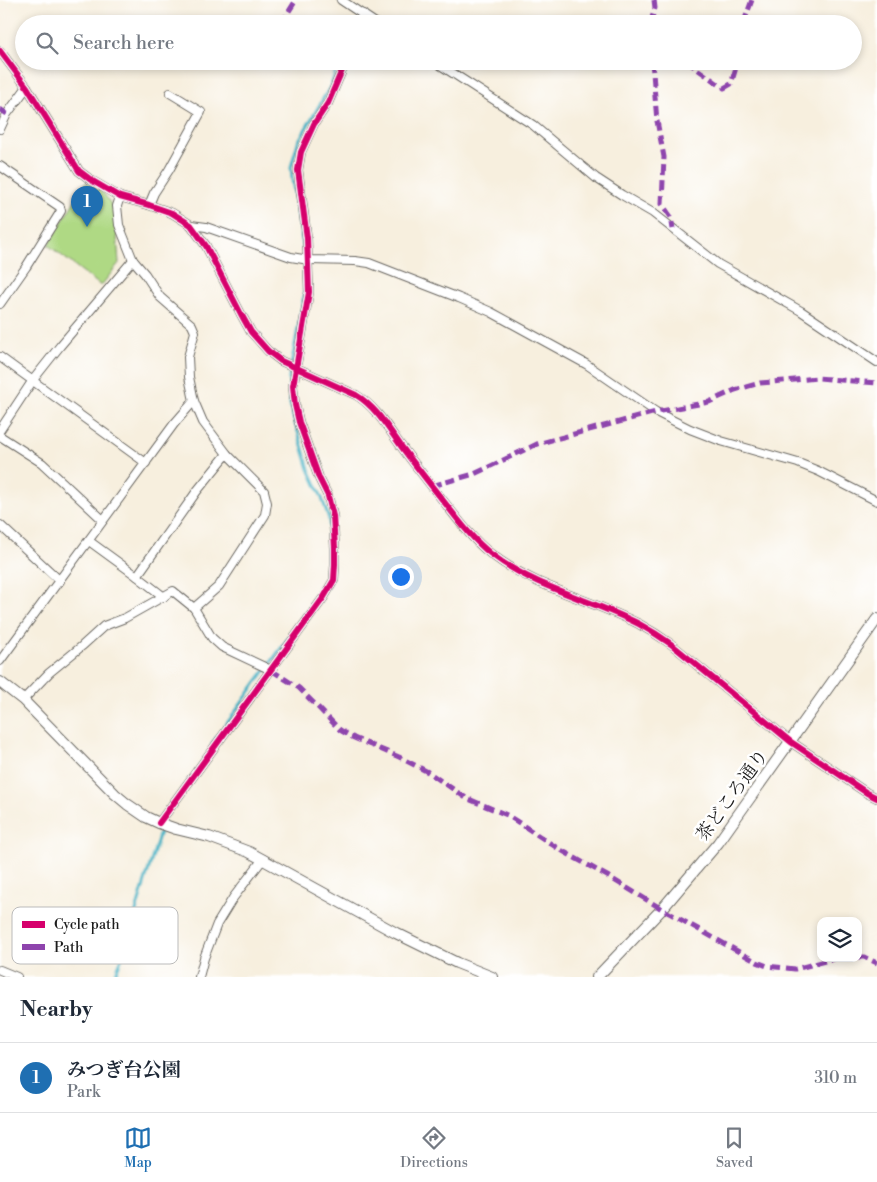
<!DOCTYPE html>
<html lang="en">
<head>
<meta charset="utf-8">
<style>
  :root { --surface:#fff; --page:#f2f2f3; --text:#1f2937; --muted:#747a83; --line:#e0e1e3; --accent:#1f6fb2 }
  body { margin:0; font-family:"Libre Bodoni","Noto Serif JP",serif; background:var(--page); color:var(--text) }
  .controls { position:absolute; right:15px; bottom:15px; display:grid; overflow:hidden; border-radius:10px; box-shadow:0 2px 8px #0003 }
  .controls button { width:45px; height:45px; display:grid; place-items:center; padding:0; border:0; border-bottom:1px solid var(--line); background:var(--surface); color:var(--text); font:25px sans-serif }
  .you { position:absolute; left:400px; top:576px; width:18px; height:18px; margin:-12px; border:4px solid #fff; border-radius:50%; background:#1a73e8; box-shadow:0 0 0 8px #1a73e833 }
  .badge { display:grid; place-items:center; width:32px; height:32px; border-radius:50%; background:var(--accent); color:#fff; font-size:16px; font-weight:700 }
  .pin { position:absolute; translate:-50% -41px; filter:drop-shadow(0 1px 2px #0008) }
  .pin::after { content:''; position:absolute; top:26px; width:18px; height:15px; background:inherit; clip-path:polygon(0 0,100% 0,50% 100%) }
  .list { margin:0; padding:0; list-style:none }
  h2 { display:flex; justify-content:space-between; align-items:center; height:65px; margin:0; padding:0 20px; font-size:21px }
  h2 small { font-size:16px; font-weight:400; color:var(--muted) }
  .list li { display:grid; grid-template-columns:32px 1fr auto; gap:15px; align-items:center; box-sizing:border-box; height:70px; padding:0 20px; border-top:1px solid var(--line) }
  .list b { display:block; font-size:19px; white-space:nowrap }
  .list p { margin:0; font-size:16px; white-space:nowrap; color:var(--muted) }
  .list em { font-size:16px; font-style:normal; color:var(--muted) }
  .icon { flex:none; width:28px; height:28px; fill:none; stroke:currentColor; stroke-width:2; stroke-linecap:round; stroke-linejoin:round }
  .map { position:relative; flex:none; width:877px; height:977px; overflow:hidden }
  .search { position:absolute; background:var(--surface); box-shadow:0 2px 8px #0003; left:15px; right:15px; top:15px; height:55px; display:flex; align-items:center; gap:12px; box-sizing:border-box; padding:0 18px; border-radius:28px; color:var(--muted); font-size:19px }
  .sheet { height:135px; background:var(--surface) }
  nav { display:flex; justify-content:space-around; align-items:center; box-sizing:border-box; height:70px; border-top:1px solid var(--line); background:var(--surface); font-size:14px; color:var(--muted) }
  nav a { display:grid; justify-items:center; gap:2px }
  nav .on { color:var(--accent) }
  .map>svg:first-child { display:block }
</style>
</head>
<body>
<div class="map">
<svg width="877" height="977" viewBox="0 0 877 977">
  <rect width="100%" height="100%" fill="#fff"/>
  <filter id="ink" filterUnits="userSpaceOnUse"><feTurbulence type="fractalNoise" baseFrequency=".02" numOctaves="2"/><feDisplacementMap in="SourceGraphic" scale="10" xChannelSelector="R" yChannelSelector="G"/><feConvolveMatrix kernelMatrix="1 2 1 2 8 2 1 2 1" color-interpolation-filters="sRGB"/></filter>
  <filter id="wash" filterUnits="userSpaceOnUse"><feTurbulence type="fractalNoise" baseFrequency=".0096" numOctaves="4" result="noise"/><feDisplacementMap in="SourceGraphic" scale="20" xChannelSelector="R" yChannelSelector="G"/><feGaussianBlur stdDeviation="1.12" result="paint"/><feColorMatrix in="noise" values="0 0 0 0 0 0 0 0 0 0 0 0 0 0 0 0 0 1.4 0 .05"/><feComposite in="paint" operator="in"/></filter>
  <g filter="url(#wash)">
    <rect width="100%" height="100%" fill="#f7efde"/>
    <path fill="#afd984" stroke="#667a50" d="M86,182L100,188L115,210L119,263L101,286L48,245Z"/>
    <g fill="none" stroke-linecap="round" stroke-linejoin="round">
      <g stroke="#49b4c6" stroke-width="3">
        <path d="M304,252L292,180L291,167L298,142L331,85L339,61"/>
        <path d="M212,744L328,583L331,577L329,519L322,498L309,469L298,432L294,421L290,404L289,377L304,295L305,276"/>
        <path d="M114,977L122,958L162,825"/>
      </g>
    </g>
  </g>
  <g filter="url(#ink)">
    <g fill="none" stroke-linecap="round" stroke-linejoin="round">
      <g stroke="#696660" stroke-width="10">
        <g id="minor">
          <path d="M341,0L377,24"/>
          <path d="M359,24L363,14"/>
          <path d="M0,51L27,87L79,171L91,180L120,197L149,205L172,213L191,225L206,246L241,314L251,332L260,342L268,351L281,361L356,395C375,406 388,428 401,446C415,465 430,484 445,503C459,521 473,540 491,554C535,588 590,599 639,624C650,630 661,637 671,644L791,742L867,793L877,798"/>
          <path d="M434,61L533,125L596,178L622,195L653,213L718,264L801,311L877,362"/>
          <path d="M0,129L7,114L27,87"/>
          <path d="M0,166L60,207L61,211L26,267L0,304"/>
          <path d="M120,197L117,206L119,225L133,260L145,274L160,297L192,325L195,332L188,357L189,377L194,401L203,422L227,454L264,491L267,503L265,515L219,586L194,608"/>
          <path d="M149,205L154,193L169,170L201,112L170,93"/>
          <path d="M191,225L206,227L291,257L309,260L355,261L369,263L459,298L491,312L586,364L656,412L690,429L721,441L798,463L818,471L877,501"/>
          <path d="M0,357L146,463"/>
          <path d="M0,430L33,380L60,346L133,260"/>
          <path d="M0,436L42,463L103,520"/>
          <path d="M0,525L60,581"/>
          <path d="M89,541L137,576L197,491L227,454"/>
          <path d="M137,576L164,597"/>
          <path d="M0,661L174,424L194,401"/>
          <path d="M23,700L49,673L82,646L104,626L125,618L173,591L194,608L212,638L222,647L271,670"/>
          <path d="M159,823L308,619L324,597L334,580L335,564V548L333,516L328,496L319,478L299,422L295,405L293,386L309,292L307,238L298,170L301,152L314,124L328,103L346,61"/>
          <path d="M0,970L17,977"/>
          <path d="M199,977L204,958L217,924L233,898L263,859"/>
        </g>
      </g>
      <g stroke="#696660" stroke-width="12">
        <g id="tertiary">
          <path d="M0,682L23,700L115,794L127,804L146,817L159,823L176,829L209,837L249,852L396,933L457,963L492,977"/>
          <path d="M597,977L662,909L718,843L877,619"/>
        </g>
      </g>
      <use href="#minor" stroke="#fff" stroke-width="8"/>
      <use href="#tertiary" stroke="#fff" stroke-width="10"/>
      <g stroke="#8e44ad" stroke-width="5" stroke-dasharray="10 5" stroke-linecap="butt">
        <path d="M281,24L296,0"/>
        <path d="M650,24L655,8L654,0"/>
        <path d="M745,24V19L752,0"/>
        <path d="M652,61L657,121L664,157L662,204L671,217L673,229"/>
        <path d="M686,61L724,88L731,84L738,61"/>
        <path d="M0,109L7,114"/>
        <path d="M432,486L474,474L537,444L656,412L709,402L735,390L760,383L818,378L877,383"/>
        <path d="M271,670L299,688L340,730L354,738L399,757L428,772L466,798L507,815L559,849L609,877L662,909L757,962L767,966L795,969L837,958"/>
        <path d="M858,957H864L877,963"/>
      </g>
      <g stroke="#fff" stroke-width="9">
        <g id="cycleway">
          <path d="M0,51L27,87L79,171L91,180L120,197L149,205L172,213L191,225L206,246L241,314L251,332L260,342L268,351L281,361L356,395C375,406 388,428 401,446C415,465 430,484 445,503C459,521 473,540 491,554C535,588 590,599 639,624C650,630 661,637 671,644L791,742L867,793L877,798"/>
          <path d="M159,823L308,619L324,597L334,580L335,564V548L333,516L328,496L319,478L299,422L295,405L293,386L309,292L307,238L298,170L301,152L314,124L328,103L346,61"/>
        </g>
      </g>
      <use href="#cycleway" stroke="#d6006c" stroke-width="6"/>
    </g>
  </g>
  <g text-anchor="middle" stroke-width="5" stroke-linejoin="round" paint-order="stroke">
    <g font-size="18" fill="#1c1c1c" stroke="#fff">
      <text transform="translate(732 795) rotate(-54)" y="6">茶どころ通り</text>
    </g>
  </g>
  <rect x="12" y="907" width="166" height="57" rx="8" fill="#fff" stroke="#bbb" stroke-width="1"/>
  <rect x="22" y="921" width="23" height="7" fill="#d6006c"/>
  <rect x="22" y="944" width="23" height="6" fill="#8e44ad"/>
  <g font-size="14" fill="#1c1c1c">
    <text x="54" y="929">Cycle path</text>
    <text x="54" y="952">Path</text>
  </g>
</svg>
<div class="controls">
<button><svg class="icon" aria-label="layers" viewBox="0 0 24 24"><path d="M12 4l9 5-9 5-9-5zM3 14l9 5 9-5"/></svg></button>
</div>
<div class="you"></div>
<div class="pin badge" style="left:87px;top:227px">1</div>
<div class="search"><svg class="icon" aria-label="search" viewBox="0 0 24 24"><circle cx="10" cy="10" r="6"/><path d="M15 15l6 6"/></svg>Search here</div>
</div>
<section class="sheet">
<h2>Nearby<small></small></h2>
<ul class="list">
<li><span class="badge">1</span><div><b>みつぎ台公園</b><p>Park</p></div><em>310 m</em></li>
</ul>
</section>
<nav>
<a class="on"><svg class="icon" aria-label="map" viewBox="0 0 24 24"><path d="M3 6l6-2 6 2 6-2v14l-6 2-6-2-6 2zM9 4v14M15 6v14"/></svg>Map</a>
<a><svg class="icon" aria-label="directions" viewBox="0 0 24 24"><path d="M12 3l9 9-9 9-9-9zM9 14v-3h6M13 9l2 2-2 2"/></svg>Directions</a>
<a><svg class="icon" aria-label="saved" viewBox="0 0 24 24"><path d="M7 4h10v16l-5-4-5 4z"/></svg>Saved</a>
</nav>
</body>
</html>
